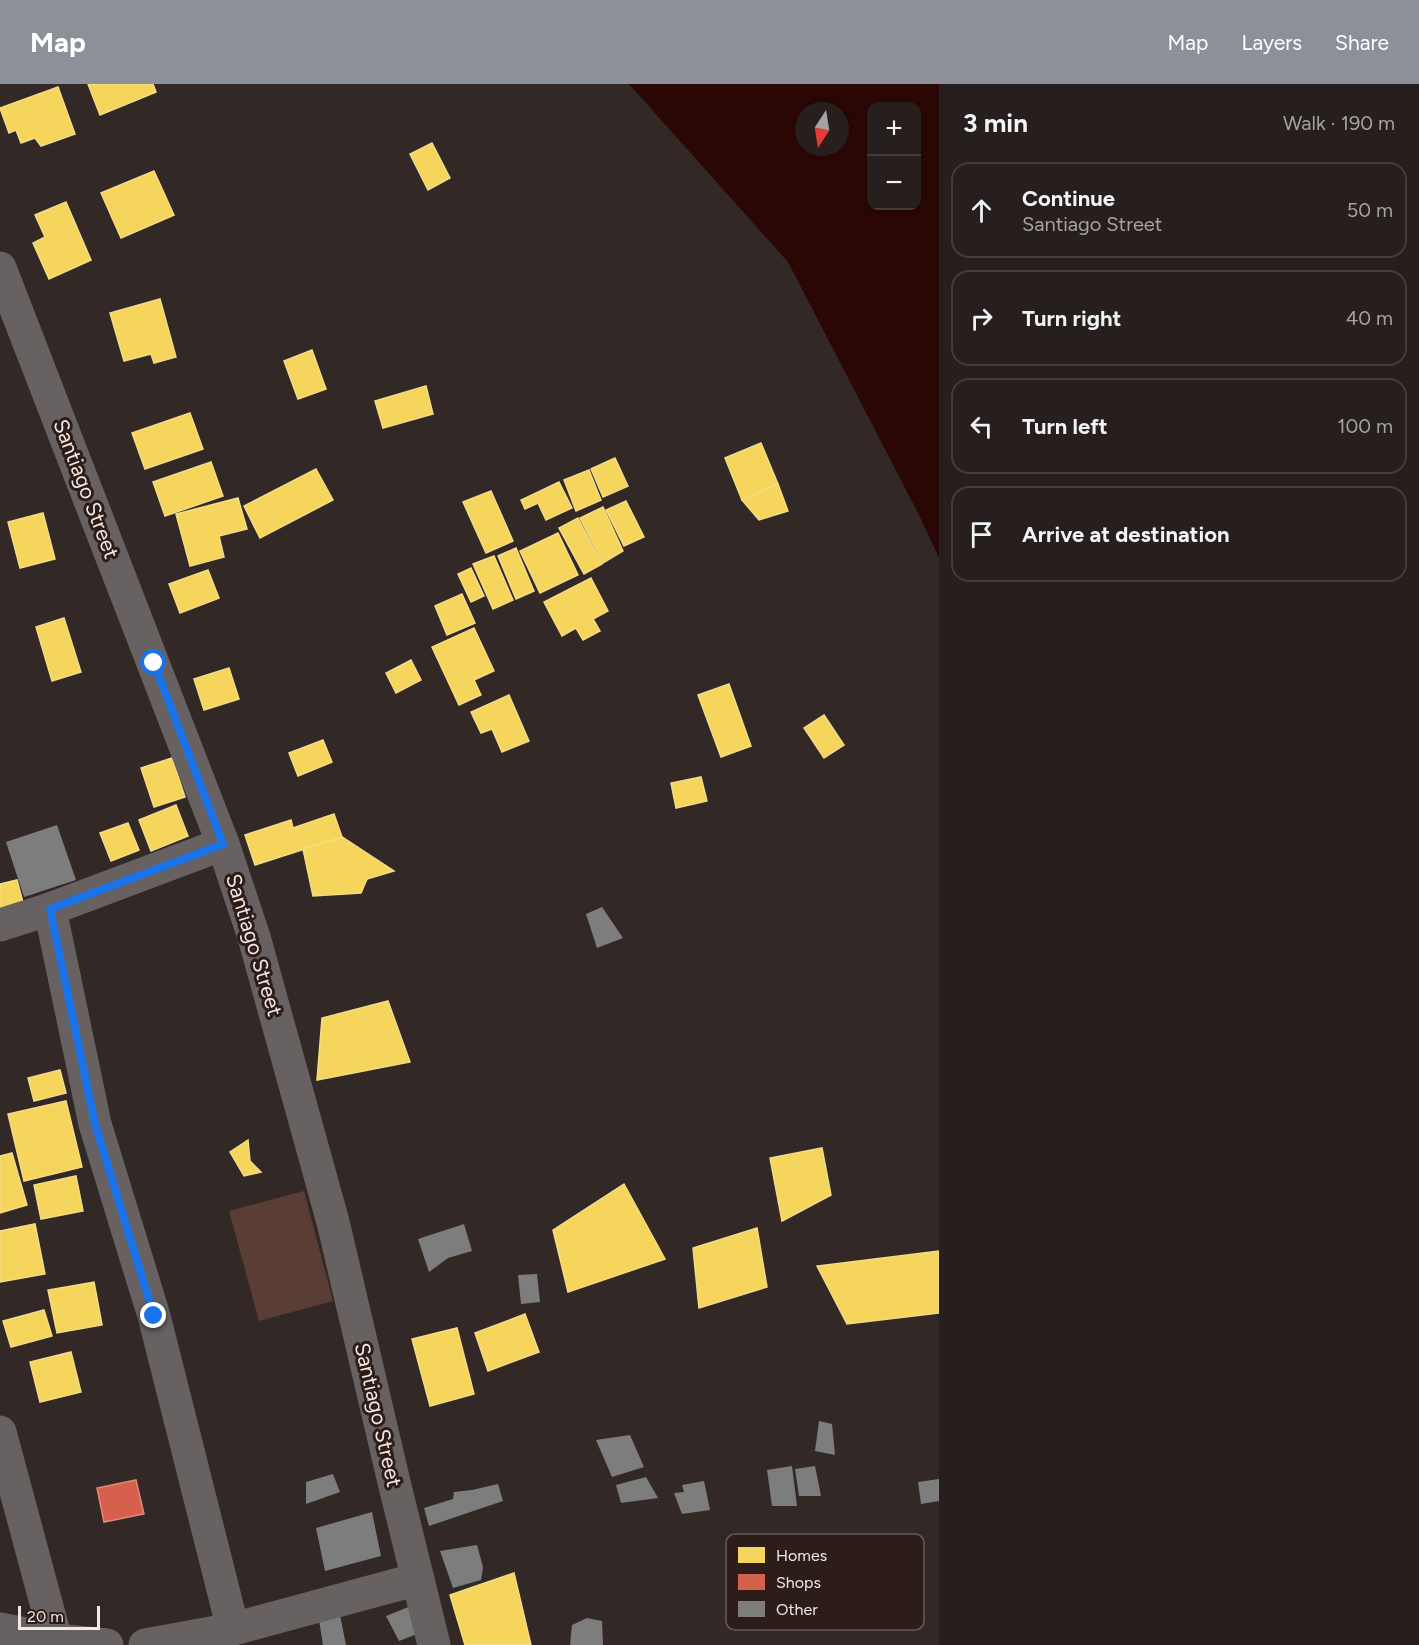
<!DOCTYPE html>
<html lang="en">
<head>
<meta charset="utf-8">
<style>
  :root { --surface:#261f1d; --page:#2e2726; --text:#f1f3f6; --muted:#a4a2a4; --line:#423d3b; --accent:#8c9099 }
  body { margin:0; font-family:Figtree,sans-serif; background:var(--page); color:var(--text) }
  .controls { position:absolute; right:18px; top:18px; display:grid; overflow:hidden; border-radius:12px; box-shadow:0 2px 4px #0004 }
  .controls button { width:54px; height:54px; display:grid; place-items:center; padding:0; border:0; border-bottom:2px solid var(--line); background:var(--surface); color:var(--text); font:30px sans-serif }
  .compass { position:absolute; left:795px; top:18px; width:54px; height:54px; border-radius:50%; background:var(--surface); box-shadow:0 2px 4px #0004; rotate:192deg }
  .scale { position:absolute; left:18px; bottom:15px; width:82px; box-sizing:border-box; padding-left:6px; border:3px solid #f3e8e4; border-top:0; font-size:16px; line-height:21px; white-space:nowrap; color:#f3e8e4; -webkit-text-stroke:4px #2d1d18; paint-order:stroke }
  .stop { position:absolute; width:18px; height:18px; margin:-14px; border:4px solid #1a73e8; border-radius:50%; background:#fff }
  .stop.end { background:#1a73e8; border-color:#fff; box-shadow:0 2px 6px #0008 }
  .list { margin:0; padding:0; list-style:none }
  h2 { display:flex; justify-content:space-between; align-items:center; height:78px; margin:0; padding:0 24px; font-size:26px }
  h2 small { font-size:20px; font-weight:400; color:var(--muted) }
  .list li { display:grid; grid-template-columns:39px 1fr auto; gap:18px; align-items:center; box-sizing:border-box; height:96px; margin:0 12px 12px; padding:0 12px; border:2px solid var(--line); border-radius:18px }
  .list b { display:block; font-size:22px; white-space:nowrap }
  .list p { margin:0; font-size:20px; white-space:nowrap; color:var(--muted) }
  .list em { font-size:20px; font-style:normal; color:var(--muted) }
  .icon { flex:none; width:33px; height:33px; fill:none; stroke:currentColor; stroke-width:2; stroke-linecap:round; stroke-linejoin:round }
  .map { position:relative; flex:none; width:939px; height:1561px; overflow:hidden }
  header { display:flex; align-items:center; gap:36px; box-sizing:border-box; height:84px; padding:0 30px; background:var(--accent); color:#fff }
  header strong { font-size:28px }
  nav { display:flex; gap:33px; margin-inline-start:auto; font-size:21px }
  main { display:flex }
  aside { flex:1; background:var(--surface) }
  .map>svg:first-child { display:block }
</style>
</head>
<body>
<header>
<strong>Map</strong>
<nav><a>Map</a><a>Layers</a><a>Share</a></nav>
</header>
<main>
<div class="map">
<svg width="939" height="1561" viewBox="0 0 939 1561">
  <rect width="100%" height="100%" fill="#322927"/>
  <path fill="#5a3d35" d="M304,1107L333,1217L259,1237L229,1127Z"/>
  <path fill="#2a0704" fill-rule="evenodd" d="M629,0H939V474L918,429L788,178ZM872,22H916V122H872ZM804,27H840V63H804Z"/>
  <g fill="#f6d55c" stroke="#f5db85" stroke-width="1.5">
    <path d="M88,0H153L156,8L100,31Z"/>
    <path d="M58,3L75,50L41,62L35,54L21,59L16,46L9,49L0,24Z"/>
    <path d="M432,59L450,94L428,106L410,70Z"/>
    <path d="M154,87L174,131L121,154L101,109Z"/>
    <path d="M66,118L91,176L49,195L33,159L45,153L35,131Z"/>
    <path d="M160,215L176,273L154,279L151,270L124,277L110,229Z"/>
    <path d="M312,266L326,305L298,315L284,277Z"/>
    <path d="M426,302L433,330L383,344L375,317Z"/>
    <path d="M190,329L203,365L145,385L132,349Z"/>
    <path d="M761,359L778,400L742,416L725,374Z"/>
    <path d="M615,374L628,402L603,413L591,385Z"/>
    <path d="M211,378L223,412L165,432L153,398Z"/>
    <path d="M316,385L333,416L260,454L244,422Z"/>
    <path d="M589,386L601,416L576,427L564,396Z"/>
    <path d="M559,398L572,424L546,436L538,419L525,425L521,416Z"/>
    <path d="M778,400L788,427L759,436L742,416Z"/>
    <path d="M491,407L513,457L486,469L463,418Z"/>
    <path d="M238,414L247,445L219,452L224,473L190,482L176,430Z"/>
    <path d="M626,417L644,453L624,462L606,426Z"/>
    <path d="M603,423L623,467L603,479L580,434Z"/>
    <path d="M43,429L55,475L20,484L8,438Z"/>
    <path d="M578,434L602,480L584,490L559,444Z"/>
    <path d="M558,449L578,491L540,509L520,467Z"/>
    <path d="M516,464L534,507L516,515L498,472Z"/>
    <path d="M494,472L513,516L493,525L473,480Z"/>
    <path d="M471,484L484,512L471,518L458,490Z"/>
    <path d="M208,486L219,514L180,529L169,500Z"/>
    <path d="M591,494L608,527L593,535L600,547L583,556L576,544L562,552L544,518Z"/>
    <path d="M462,510L475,539L447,551L435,522Z"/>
    <path d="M64,534L81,588L52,597L36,543Z"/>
    <path d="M474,544L494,587L474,596L481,611L459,621L432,563Z"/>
    <path d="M411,576L421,596L396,609L386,589Z"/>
    <path d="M229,584L239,615L204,626L194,595Z"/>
    <path d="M729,600L751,662L721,673L698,611Z"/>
    <path d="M509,611L529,657L502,668L492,645L481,649L471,628Z"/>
    <path d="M824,631L844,661L824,674L804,644Z"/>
    <path d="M323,656L332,678L298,692L289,669Z"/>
    <path d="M172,674L185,713L154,723L141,684Z"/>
    <path d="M701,693L707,717L676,724L671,699Z"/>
    <path d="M176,721L188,752L151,767L139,736Z"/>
    <path d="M334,730L342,753L255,781L245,751L291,736L293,744Z"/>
    <path d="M128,739L139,766L111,777L100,749Z"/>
    <path d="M342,753L394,787L367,795L361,809L313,812L303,765Z"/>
    <path d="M17,796L25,826L0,831V800Z"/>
    <path d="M388,917L410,978L317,996L322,934Z"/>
    <path d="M60,986L66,1009L34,1017L28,994Z"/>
    <path d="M66,1017L82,1083L24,1097L8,1030Z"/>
    <path d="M248,1056L250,1077L261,1088L244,1092L230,1068Z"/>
    <path d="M822,1064L831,1111L782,1137L770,1074Z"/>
    <path d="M12,1069L27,1121L0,1129V1072Z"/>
    <path d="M76,1092L83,1127L41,1135L34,1101Z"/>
    <path d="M624,1100L665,1175L568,1208L553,1146Z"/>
    <path d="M35,1140L45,1190L0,1198V1147Z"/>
    <path d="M757,1144L767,1203L699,1224L693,1164Z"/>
    <path d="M939,1167V1229L847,1240L817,1182Z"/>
    <path d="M94,1198L102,1241L57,1249L48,1206Z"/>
    <path d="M44,1226L52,1252L11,1263L3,1237Z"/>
    <path d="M525,1230L539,1268L488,1287L475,1249Z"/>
    <path d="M457,1244L474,1310L430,1322L412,1255Z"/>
    <path d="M71,1268L81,1308L40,1318L30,1278Z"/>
    <path d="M514,1489L531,1561H465L450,1511Z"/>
  </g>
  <path fill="#d6604d" stroke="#df897a" stroke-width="1.5" d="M136,1396L144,1430L104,1438L97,1404Z"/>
  <g fill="#7d7d7e">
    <path d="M57,741L76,796L24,813L6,758Z"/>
    <path d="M602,823L623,854L597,864L586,830Z"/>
    <path d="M464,1140L472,1167L448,1174L429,1188L418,1155Z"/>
    <path d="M537,1190L540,1218L521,1220L518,1191Z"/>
    <path d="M819,1337L832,1340L835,1371L815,1367Z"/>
    <path d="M630,1351L644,1383L612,1393L596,1356Z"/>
    <path d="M792,1382L797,1422H772L767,1386Z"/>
    <path d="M815,1382L821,1412H799L795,1385Z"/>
    <path d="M333,1390L340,1408L306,1420V1398Z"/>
    <path d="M646,1393L658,1414L621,1419L616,1401Z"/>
    <path d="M939,1395V1417L921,1420L918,1398Z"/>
    <path d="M704,1397L710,1426L682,1430L674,1409L684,1408L682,1401Z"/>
    <path d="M498,1400L503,1417L429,1442L424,1424L453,1415L454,1408L472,1406Z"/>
    <path d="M372,1428L381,1472L325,1487L316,1444Z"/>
    <path d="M477,1461L483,1483L481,1496L453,1504L440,1467Z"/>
    <path d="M411,1522L422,1548L399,1557L386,1532Z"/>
    <path d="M340,1531L346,1561H323L319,1536Z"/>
    <path d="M587,1534L602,1537L603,1561H570L572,1541Z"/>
  </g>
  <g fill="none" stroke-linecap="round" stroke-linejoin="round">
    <g stroke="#676261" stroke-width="33">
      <path d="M0,184L223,760L254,853L333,1138L394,1398L434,1561"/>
      <path d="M50,825L95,1040L154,1232L233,1545"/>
      <path d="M0,841L50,825L223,760"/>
      <path d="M0,1348L56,1556"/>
      <path d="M0,1545L56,1556L107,1561"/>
      <path d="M145,1561L233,1545L418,1495"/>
    </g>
  </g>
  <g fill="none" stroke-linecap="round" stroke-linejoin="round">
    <path stroke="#1a73e8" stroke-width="8" d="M154,579L223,760L50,825L95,1040L154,1232"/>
  </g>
  <g text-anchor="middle" stroke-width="6" stroke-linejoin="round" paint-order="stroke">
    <g font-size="21" fill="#f3e8e4" stroke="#2d1d18">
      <text transform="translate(86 405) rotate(69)" y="7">Santiago Street</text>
      <text transform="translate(254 861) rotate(73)" y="7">Santiago Street</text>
      <text transform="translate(378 1331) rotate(77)" y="7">Santiago Street</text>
    </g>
  </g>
  <rect x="726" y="1450" width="198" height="96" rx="9" fill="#2d1d18" stroke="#685a55" stroke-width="1.5"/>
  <rect x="738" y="1463" width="27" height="16" fill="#f6d55c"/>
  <rect x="738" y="1490" width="27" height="16" fill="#d6604d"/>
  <rect x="738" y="1517" width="27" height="16" fill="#7d7d7e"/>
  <g font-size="16" fill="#f3e8e4">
    <text x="776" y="1477">Homes</text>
    <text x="776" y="1504">Shops</text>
    <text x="776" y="1531">Other</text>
  </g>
</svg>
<div class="controls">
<button>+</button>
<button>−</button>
</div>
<svg class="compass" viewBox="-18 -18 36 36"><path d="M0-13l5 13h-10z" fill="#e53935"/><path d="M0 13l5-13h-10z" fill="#a4a2a4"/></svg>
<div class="scale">20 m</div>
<div class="stop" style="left:154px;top:579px"></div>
<div class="stop end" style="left:154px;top:1232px"></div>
</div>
<aside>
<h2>3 min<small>Walk · 190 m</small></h2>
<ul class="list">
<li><svg class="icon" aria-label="ahead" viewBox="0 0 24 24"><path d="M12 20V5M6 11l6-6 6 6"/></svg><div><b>Continue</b><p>Santiago Street</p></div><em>50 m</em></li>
<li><svg class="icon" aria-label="right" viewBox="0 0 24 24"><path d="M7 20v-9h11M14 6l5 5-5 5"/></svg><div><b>Turn right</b></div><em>40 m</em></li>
<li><svg class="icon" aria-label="left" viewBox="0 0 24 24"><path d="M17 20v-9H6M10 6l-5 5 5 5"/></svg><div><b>Turn left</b></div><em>100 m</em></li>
<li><svg class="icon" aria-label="arrive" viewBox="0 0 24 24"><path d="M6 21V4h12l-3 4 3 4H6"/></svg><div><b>Arrive at destination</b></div></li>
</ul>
</aside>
</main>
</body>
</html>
